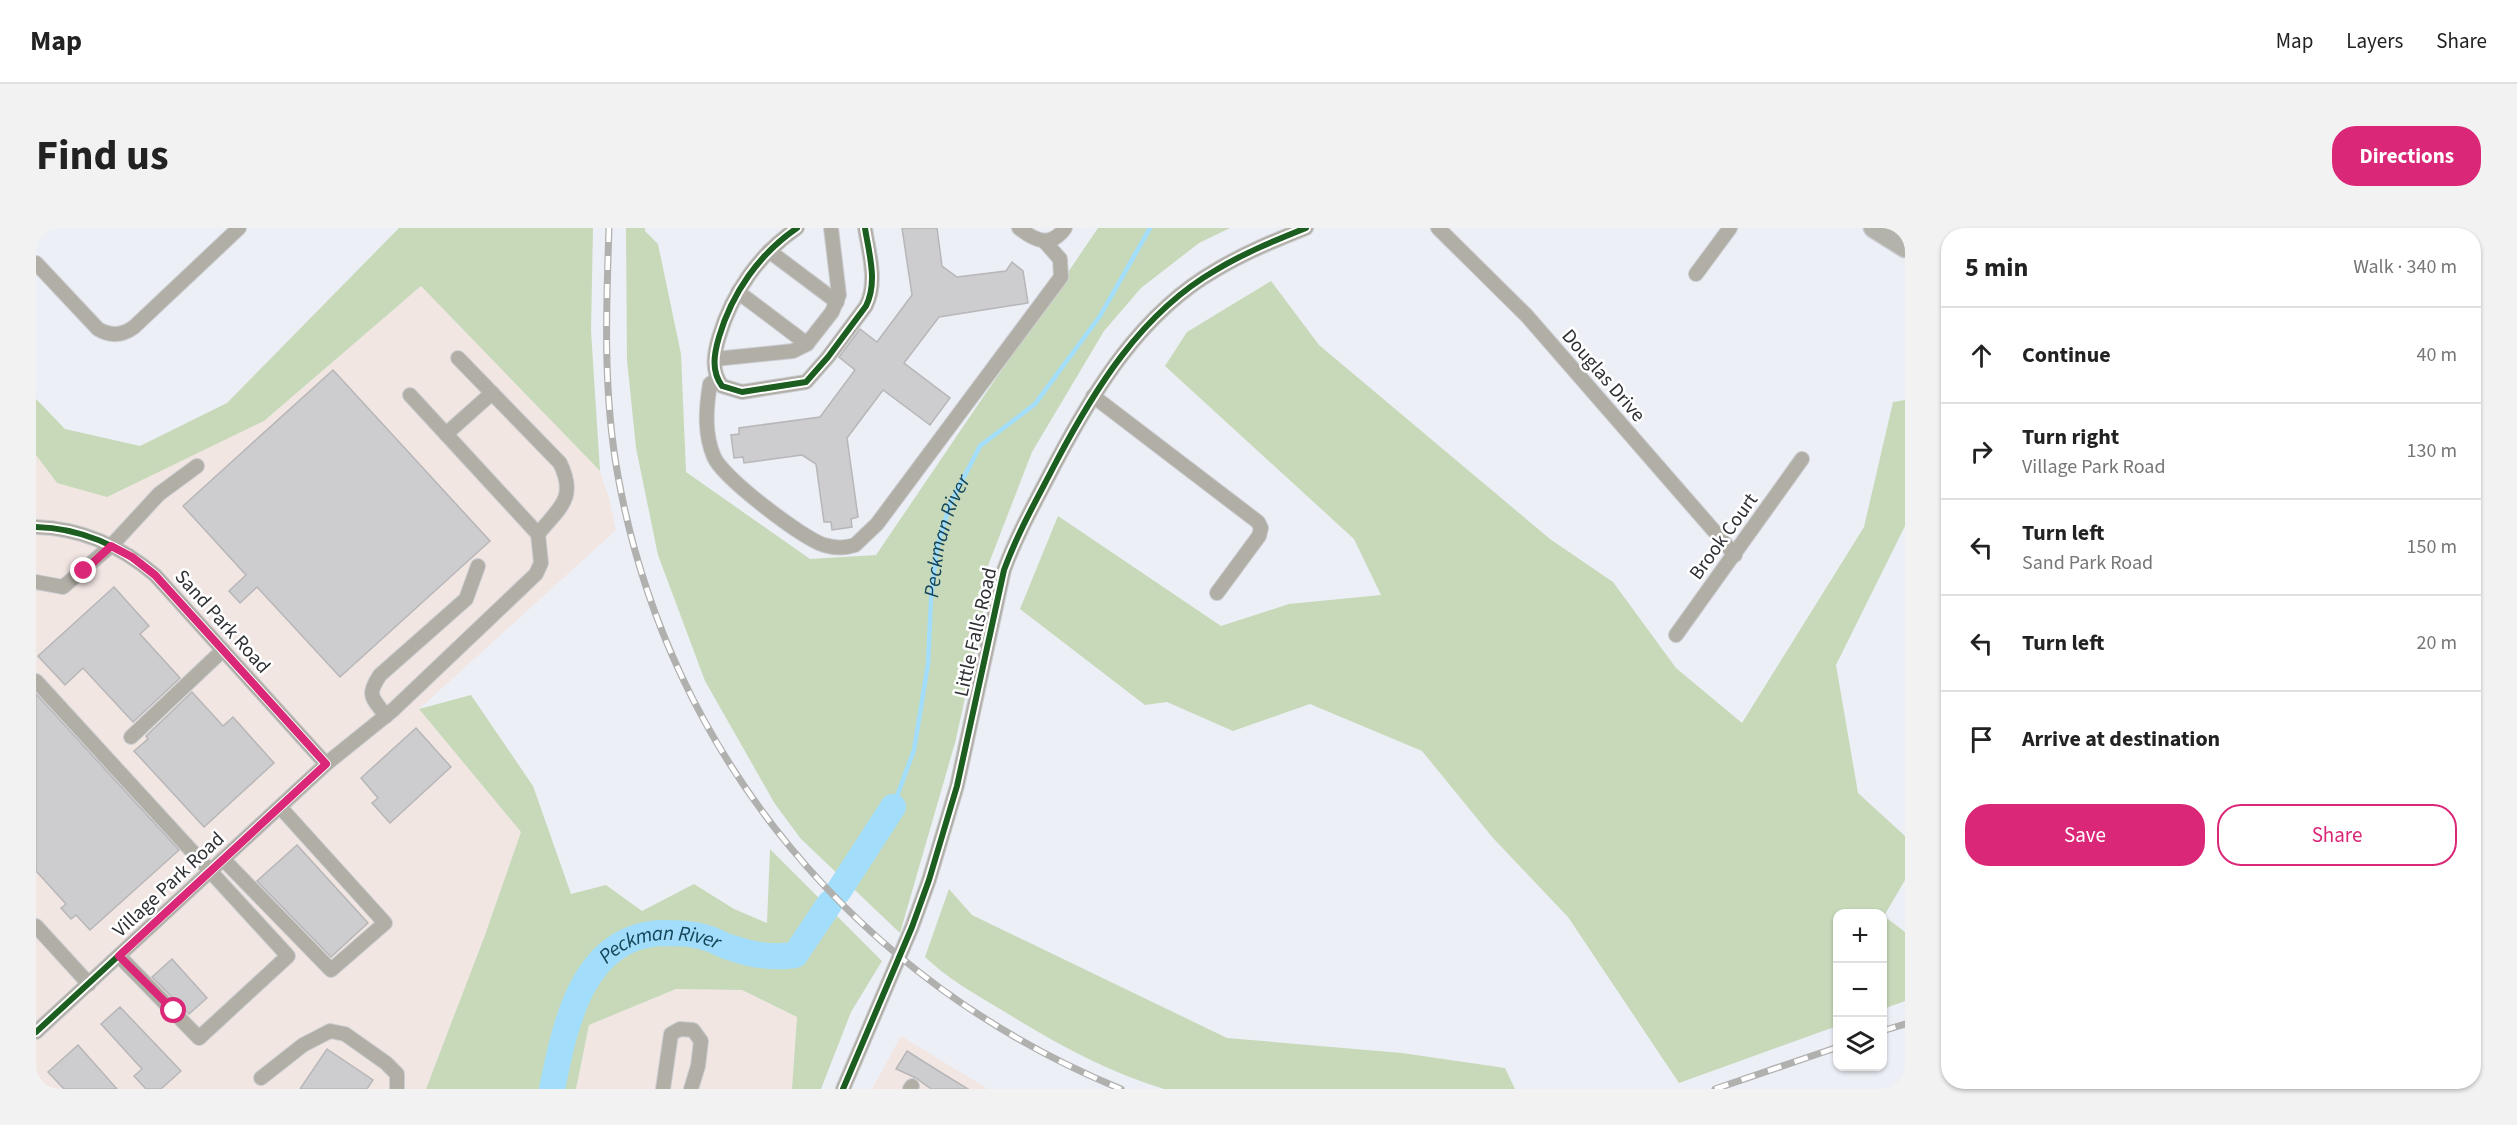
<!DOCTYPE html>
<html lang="en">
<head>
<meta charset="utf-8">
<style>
  :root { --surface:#fff; --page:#f2f2f2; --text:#222; --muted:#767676; --line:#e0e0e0; --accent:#db2777 }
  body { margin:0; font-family:"Source Sans 3",sans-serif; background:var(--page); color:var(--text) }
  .controls { position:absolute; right:18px; bottom:18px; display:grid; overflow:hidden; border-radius:12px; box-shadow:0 2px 4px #0004 }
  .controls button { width:54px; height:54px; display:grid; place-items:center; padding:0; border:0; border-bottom:2px solid var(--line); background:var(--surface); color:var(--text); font:30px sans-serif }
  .stop { position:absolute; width:18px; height:18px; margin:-14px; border:4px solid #db2777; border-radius:50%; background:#fff }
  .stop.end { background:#db2777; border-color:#fff; box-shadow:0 2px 6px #0008 }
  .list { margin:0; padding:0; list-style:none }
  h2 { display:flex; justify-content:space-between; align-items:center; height:78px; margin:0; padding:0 24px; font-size:26px }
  h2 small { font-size:20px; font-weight:400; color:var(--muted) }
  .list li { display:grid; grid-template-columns:39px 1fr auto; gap:18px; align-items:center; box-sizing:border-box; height:96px; padding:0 24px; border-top:2px solid var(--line) }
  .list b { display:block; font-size:22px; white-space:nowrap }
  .list p { margin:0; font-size:20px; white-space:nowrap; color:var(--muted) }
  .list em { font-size:20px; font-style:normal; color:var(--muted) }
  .actions { display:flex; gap:12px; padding:18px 24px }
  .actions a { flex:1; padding:14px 0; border:2px solid var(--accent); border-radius:24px; text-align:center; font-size:21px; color:var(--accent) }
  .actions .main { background:var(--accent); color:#fff }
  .icon { flex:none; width:33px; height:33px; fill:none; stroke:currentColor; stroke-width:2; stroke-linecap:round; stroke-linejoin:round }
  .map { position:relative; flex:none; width:1869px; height:861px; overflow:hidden; border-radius:24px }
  header { display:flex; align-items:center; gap:36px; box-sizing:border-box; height:84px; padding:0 30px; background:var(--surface); border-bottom:2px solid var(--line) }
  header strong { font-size:28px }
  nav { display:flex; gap:33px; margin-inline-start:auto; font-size:21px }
  .intro { display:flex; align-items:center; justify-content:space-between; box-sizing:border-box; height:144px; padding:0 36px }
  h1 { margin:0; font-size:42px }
  .button { padding:15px 27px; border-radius:24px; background:var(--accent); color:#fff; font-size:21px; font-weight:700 }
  main { display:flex; gap:36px; padding:0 36px }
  aside { flex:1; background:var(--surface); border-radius:24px; box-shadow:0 2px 4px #0004 }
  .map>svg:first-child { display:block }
</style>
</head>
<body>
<header>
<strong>Map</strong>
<nav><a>Map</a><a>Layers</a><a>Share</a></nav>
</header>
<div class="intro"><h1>Find us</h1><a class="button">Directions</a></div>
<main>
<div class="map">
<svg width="1869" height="861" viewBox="0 0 1869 861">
  <rect width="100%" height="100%" fill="#eceff6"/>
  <g fill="#f2e6e3">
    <path d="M385,58L564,243L573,270L580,302L383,481L485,604L449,707L390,861H0V227L21,255L228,193Z"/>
    <path d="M640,761L706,762L761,789L756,861H540L553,797Z"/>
    <path d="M865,808L952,861H836Z"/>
  </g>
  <g fill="#c7d9b9">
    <path d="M363,0H557L555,103L564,243L385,58L228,193L71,269L21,255L0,227V171L29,201L104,218L191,175Z"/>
    <path d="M590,0H609V3L622,16L645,126L650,244L774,331L840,327L1062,0H1194L1163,15L1105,60L1068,103L996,224L948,348L947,389L919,515L864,705L765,611L739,576L669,453L622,327L600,220L591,132Z"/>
    <path d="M1235,53L1283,117L1514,311L1577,354L1640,440L1706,495L1828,299L1857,174L1869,172V298L1800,437L1822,565L1869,608V652L1848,688L1869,704V773L1847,781L1846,686H1802L1801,798L1643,855L1532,689L1457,610L1386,523L1274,476L1197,503L1131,474L1109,477L984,381L1022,288L1185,398L1253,376L1345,367L1318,311L1129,138L1151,104Z"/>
    <path d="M435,467L497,558L535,666L570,657L606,683L658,656L698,681L731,695L734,621L846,733L815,784L785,861H756L761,789L706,762L640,761L553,797L540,861H390L449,707L485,604L383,481Z"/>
    <path d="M913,661L936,687L1191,810L1366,825L1469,840L1479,861H1128C1069,843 1016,813 964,781C937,765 911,750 889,729Z"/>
  </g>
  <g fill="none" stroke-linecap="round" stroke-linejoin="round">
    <path stroke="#a2defb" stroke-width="4.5" id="s1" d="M857,579L878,522L892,436L895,371L901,320L914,276L944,218L999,176L1064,88L1114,0"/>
    <g stroke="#a2defb" stroke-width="26">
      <path d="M802,664L857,579"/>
      <path id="s2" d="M516,861C529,799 545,709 625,705C640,705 656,705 671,710C679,712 687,718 696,720C718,728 737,730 759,727L794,675"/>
    </g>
  </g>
  <g fill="#cdccce" stroke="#b7b6b8" stroke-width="1.5">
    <path d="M866,0H901L906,38L921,49L970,43L976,34L987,43L992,75L903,89L868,135L914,170L894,197L847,162L811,210L822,289L815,291L816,299L796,302L795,294H788L780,236L766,227L708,235L707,229L698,230L695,207L703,206V200L784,189L819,142L803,129L824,101L841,114L876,67Z"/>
    <path d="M297,142L454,313L304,449L221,359L204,375L193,363L210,347L147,278Z"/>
    <path d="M78,359L113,398L104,406L144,450L97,494L47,440L29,457L2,428Z"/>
    <path d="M156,464L187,498L197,489L238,535L168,599L98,523L112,511L110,508Z"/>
    <path d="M0,466L143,622L54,702L40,687L35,691L25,680L30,676L0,643Z"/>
    <path d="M380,500L415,539L354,595L336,575L342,570L325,550Z"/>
    <path d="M261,617L332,695L295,729L221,653Z"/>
    <path d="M136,731L171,770L153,786L116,749Z"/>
    <path d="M84,779L145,843L125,861H110L98,848L106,841L65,796Z"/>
    <path d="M42,817L81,861H28L12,844Z"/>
    <path d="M291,821L337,852L331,861H264Z"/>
    <path d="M871,823L901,842L932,861H895L880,850L860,841Z"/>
  </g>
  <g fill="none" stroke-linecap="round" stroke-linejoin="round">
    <g stroke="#cbcdd2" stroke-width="16">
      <g id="minor">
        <path d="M761,0C723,26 696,65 683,109C678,126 675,143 686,158L706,164L770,154L792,129L830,78C842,54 833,26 829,0"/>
        <path d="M983,0C999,13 1015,20 1029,0"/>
        <path d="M1402,0L1491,88L1699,327"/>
        <path d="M733,23L801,74"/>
        <path d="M0,35L62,101C74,108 86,108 98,99L203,0"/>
        <path d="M1660,46L1694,0"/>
        <path d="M702,64L771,116"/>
        <path d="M422,130L524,235C541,270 524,279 502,306"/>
        <path d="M679,131L757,123L771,116L796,84L803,67L795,0"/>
        <path d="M681,151L674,156C670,180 668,206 678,229C687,250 765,309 788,317C798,320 810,320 819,317L841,296L1025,49L1024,31L1009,14"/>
        <path d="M1057,168L1222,294L1225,300L1223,308L1181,365"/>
        <path d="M410,206L456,165"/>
        <path d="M0,299C45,300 86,319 119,347L290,536"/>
        <path d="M0,354L27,359L75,318L123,266L161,238"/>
        <path d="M1640,407L1766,231"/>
        <path d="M0,453L252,728L163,810L83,728"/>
        <path d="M350,488C336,469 330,468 344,447L430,371L442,338"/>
        <path d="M95,509L187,422"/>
        <path d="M187,631L295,742L349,695L244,579"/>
        <path d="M0,698L53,756"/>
        <path d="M0,804L290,536L357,482L500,346L505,335L502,306L374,167"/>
        <path d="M225,850L267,817L294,803L309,806L350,835L361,846V861"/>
        <path d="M627,861L635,806L644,801L657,802L665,813L662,838L655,861"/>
        <path d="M807,861L876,699L893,652L921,558L968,342C982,304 1001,271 1019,236C1058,162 1105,85 1180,42C1208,25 1240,12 1270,0"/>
        <path d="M874,861L876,858"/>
      </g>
    </g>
    <g stroke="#cbcdd2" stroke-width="21">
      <path id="major" d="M1837,0L1869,20"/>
    </g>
    <use href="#minor" stroke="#b1aea6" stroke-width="14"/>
    <use href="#major" stroke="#b3b2ab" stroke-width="18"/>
    <g stroke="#b0b0af" stroke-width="7">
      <g id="rail">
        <path d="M573,0C570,83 567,166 582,248C632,528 824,754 1085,861"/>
        <path d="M1846,803L1869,796"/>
        <path d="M1679,861L1802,819"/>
      </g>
    </g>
    <use href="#rail" stroke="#fff" stroke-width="4.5" stroke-dasharray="14" stroke-linecap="butt"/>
    <g stroke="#fff" stroke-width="10">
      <g id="cycleway">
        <path d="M761,0C723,26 696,65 683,109C678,126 675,143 686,158L706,164L770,154L792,129L830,78C842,54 833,26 829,0"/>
        <path d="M0,299C45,300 86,319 119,347L290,536L0,804"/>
        <path d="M807,861L876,699L893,652L921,558L968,342C982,304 1001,271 1019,236C1058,162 1105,85 1180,42C1208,25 1240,12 1270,0"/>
      </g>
    </g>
    <use href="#cycleway" stroke="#1b5e20" stroke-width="6"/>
  </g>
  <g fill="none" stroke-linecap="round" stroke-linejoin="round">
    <path stroke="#db2777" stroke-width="8" d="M48,343L75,318L96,329L119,347L290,536L83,728L138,783"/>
  </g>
  <g text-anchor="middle" stroke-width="5" stroke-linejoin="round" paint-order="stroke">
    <g font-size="20" fill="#2e3034" stroke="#fff">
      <text transform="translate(1568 147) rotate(49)" y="7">Douglas Drive</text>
      <text transform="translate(1687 308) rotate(-54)" y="7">Brook Court</text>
      <text transform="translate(187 393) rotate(48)" y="7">Sand Park Road</text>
      <text transform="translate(939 404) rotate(-77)" y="7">Little Falls Road</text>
      <text transform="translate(132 656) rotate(-43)" y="7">Village Park Road</text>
    </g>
    <g font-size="21" font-style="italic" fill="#144559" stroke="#fff">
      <text dy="7" stroke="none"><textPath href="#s1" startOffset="278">Peckman River</textPath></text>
      <text dy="7" stroke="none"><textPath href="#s2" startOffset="204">Peckman River</textPath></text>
    </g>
  </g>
</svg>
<div class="controls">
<button>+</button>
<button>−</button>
<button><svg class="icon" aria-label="layers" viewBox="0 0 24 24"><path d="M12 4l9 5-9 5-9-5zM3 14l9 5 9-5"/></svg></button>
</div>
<div class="stop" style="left:138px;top:783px"></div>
<div class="stop end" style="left:48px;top:343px"></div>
</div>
<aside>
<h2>5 min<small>Walk · 340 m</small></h2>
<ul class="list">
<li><svg class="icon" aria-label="ahead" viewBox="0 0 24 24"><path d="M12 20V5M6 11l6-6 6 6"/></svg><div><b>Continue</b></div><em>40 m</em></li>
<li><svg class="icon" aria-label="right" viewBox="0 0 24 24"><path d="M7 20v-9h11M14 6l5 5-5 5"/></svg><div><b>Turn right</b><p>Village Park Road</p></div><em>130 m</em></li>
<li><svg class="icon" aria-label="left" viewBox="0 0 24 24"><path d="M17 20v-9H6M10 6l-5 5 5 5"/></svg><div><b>Turn left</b><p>Sand Park Road</p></div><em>150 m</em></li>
<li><svg class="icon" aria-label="left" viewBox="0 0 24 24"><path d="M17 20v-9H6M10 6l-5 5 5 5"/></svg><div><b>Turn left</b></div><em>20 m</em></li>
<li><svg class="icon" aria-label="arrive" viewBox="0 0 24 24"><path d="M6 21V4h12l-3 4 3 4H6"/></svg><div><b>Arrive at destination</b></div></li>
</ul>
<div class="actions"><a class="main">Save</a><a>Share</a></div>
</aside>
</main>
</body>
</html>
